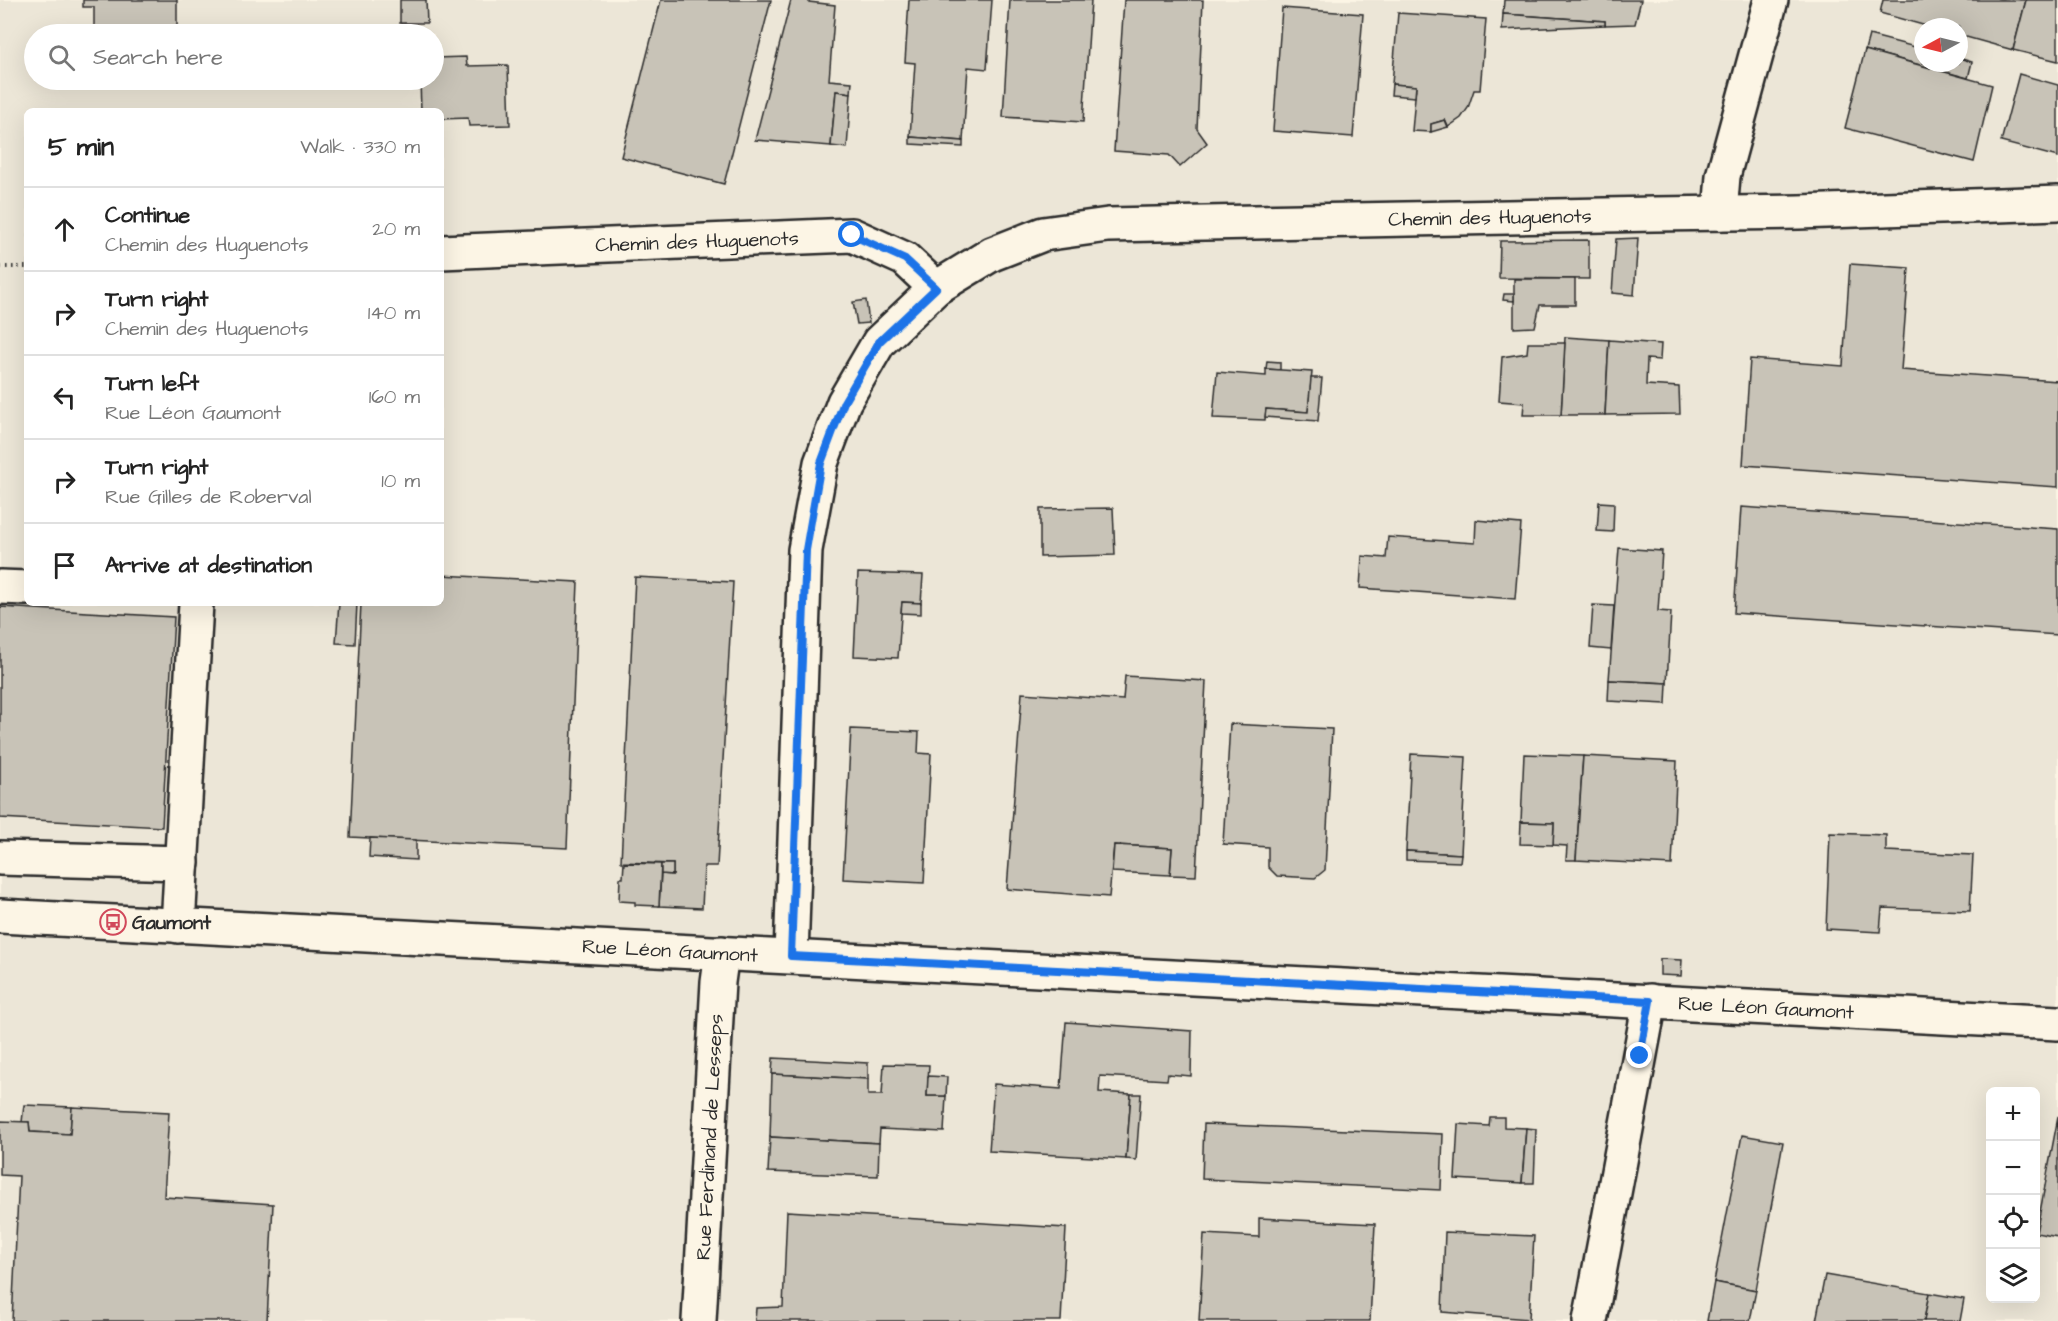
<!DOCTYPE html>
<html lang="en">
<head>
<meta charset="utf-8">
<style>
  :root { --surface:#fff; --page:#f2f2f2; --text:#222; --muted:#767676; --line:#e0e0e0 }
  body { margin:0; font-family:"Architects Daughter",sans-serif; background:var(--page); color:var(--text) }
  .controls { position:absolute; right:18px; bottom:18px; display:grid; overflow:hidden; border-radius:9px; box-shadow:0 6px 24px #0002 }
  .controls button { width:54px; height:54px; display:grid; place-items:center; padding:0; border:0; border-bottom:2px solid var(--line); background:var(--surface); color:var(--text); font:30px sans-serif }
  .compass { position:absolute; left:1914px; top:18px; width:54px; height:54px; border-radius:50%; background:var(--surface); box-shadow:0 6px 24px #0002; rotate:263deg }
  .stop { position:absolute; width:18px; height:18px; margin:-14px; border:4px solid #1a73e8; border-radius:50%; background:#fff }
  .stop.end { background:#1a73e8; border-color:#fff; box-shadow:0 2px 6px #0008 }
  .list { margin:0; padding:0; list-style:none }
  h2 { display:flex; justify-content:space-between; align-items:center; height:78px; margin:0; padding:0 24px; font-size:26px }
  h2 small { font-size:20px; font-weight:400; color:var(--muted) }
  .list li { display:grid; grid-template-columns:39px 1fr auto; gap:18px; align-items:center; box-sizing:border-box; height:84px; padding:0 24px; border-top:2px solid var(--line) }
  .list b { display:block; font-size:22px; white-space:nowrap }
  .list p { margin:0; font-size:20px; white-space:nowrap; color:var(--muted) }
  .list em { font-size:20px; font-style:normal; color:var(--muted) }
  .icon { flex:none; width:33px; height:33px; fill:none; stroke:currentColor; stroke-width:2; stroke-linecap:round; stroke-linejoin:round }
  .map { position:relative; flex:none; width:2058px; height:1321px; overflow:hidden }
  .search { position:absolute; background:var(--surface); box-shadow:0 6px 24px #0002; left:24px; top:24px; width:420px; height:66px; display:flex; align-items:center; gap:15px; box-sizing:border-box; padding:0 21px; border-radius:33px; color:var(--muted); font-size:22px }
  .panel { position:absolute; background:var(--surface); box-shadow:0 6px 24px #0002; left:24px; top:108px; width:420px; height:498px; border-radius:9px }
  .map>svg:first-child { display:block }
</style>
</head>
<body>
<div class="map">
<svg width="2058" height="1321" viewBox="0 0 2058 1321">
  <rect width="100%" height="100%" fill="#fcf5e5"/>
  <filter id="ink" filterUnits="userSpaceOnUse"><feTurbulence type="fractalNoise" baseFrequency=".0167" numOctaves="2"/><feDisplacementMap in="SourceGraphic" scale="12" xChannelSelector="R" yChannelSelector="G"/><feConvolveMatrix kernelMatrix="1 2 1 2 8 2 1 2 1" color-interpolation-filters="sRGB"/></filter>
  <g filter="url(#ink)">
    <path fill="#ece6d7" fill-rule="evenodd" d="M0,0H2058V1321H0ZM1923,27H1959V63H1923ZM34,34H434V80H34ZM27,111H441V603H27ZM1990,1092H2036V1298H1990Z"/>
    <g fill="#c8c3b7" stroke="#2b2b2b" stroke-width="1.5">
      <path d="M83,0H177V34H94V7H83Z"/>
      <path d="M400,0H426L427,23H400Z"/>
      <path d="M661,0H771L724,184L621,157Z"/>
      <path d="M791,0H809V2L835,5L829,80L852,82L851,93L836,91L831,146L755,140Z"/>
      <path d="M909,0H992L987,69L968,67L963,141L910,137L915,63L905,62Z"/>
      <path d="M1010,0H1091L1083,122L1003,117Z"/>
      <path d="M1124,0H1203L1197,129L1207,143L1180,167L1169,155L1114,151Z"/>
      <path d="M1504,0H1641L1635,24L1605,25V21L1503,14Z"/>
      <path d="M1883,0H2026L2013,50L1959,35V27H1930L1880,13Z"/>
      <path d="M2026,0H2058V61L2013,50Z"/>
      <path d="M1282,8L1363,14L1353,137L1273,131Z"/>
      <path d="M1398,13L1486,19L1480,90H1474L1468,108L1461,118L1448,127L1445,120L1431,124V132L1412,131L1416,86L1392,84Z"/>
      <path d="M1503,14L1605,21V25L1502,30Z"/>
      <path d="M1869,35L1923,49V63H1959V58L1972,62L1968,78L1865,50Z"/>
      <path d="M1865,50L1992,85L1974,162L1845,128Z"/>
      <path d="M466,57L467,66L508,65L510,125L469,126L468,118L441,119V111H421L420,80H434V58Z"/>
      <path d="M2019,74L2058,85V157L2001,142Z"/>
      <path d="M1392,84L1416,86L1415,97L1391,95Z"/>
      <path d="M836,91L851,93L847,148L831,146Z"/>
      <path d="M1445,120L1448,127L1431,132V124Z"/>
      <path d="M910,137L963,141V147L910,144Z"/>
      <path d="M1638,238L1634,295L1612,293L1616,239Z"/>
      <path d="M1589,240V279L1499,278L1500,241Z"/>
      <path d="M1850,264L1909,268L1901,370L2058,381V487L1743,465L1750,359L1843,366Z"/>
      <path d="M1514,279H1575V305H1540L1535,327L1514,328Z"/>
      <path d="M1504,294H1514V301L1503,300Z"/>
      <path d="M866,300L869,323L857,324L853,302Z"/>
      <path d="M1565,337L1609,340L1605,415H1561Z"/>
      <path d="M1609,340L1661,344L1660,360L1647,359L1646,385L1679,387L1680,414L1605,415Z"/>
      <path d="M1528,343H1565L1561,415H1523L1524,403L1499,401L1502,357L1527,353Z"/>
      <path d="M1267,361L1280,362V370L1266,369Z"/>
      <path d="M1266,369L1312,372L1308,412L1266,409L1265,420L1213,418L1217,372L1266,376Z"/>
      <path d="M1311,378H1322L1318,421L1265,417L1266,409L1308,412Z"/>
      <path d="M1599,502L1614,503L1613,532L1597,531Z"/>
      <path d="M1741,507L2058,529V635L1734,613Z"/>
      <path d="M1113,508L1115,555L1040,557V509Z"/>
      <path d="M1476,520L1521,524L1515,599L1360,588L1362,556L1386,558L1388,537L1475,543Z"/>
      <path d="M1619,548L1662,551L1658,611L1671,612L1667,683L1609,680Z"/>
      <path d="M858,573L923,575L921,603L902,602L898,658L854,656Z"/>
      <path d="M441,575L578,582L567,848L350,837L361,603H441Z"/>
      <path d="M635,577L733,582L717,866H704L702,908L659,906L661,874L673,875V864L621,862Z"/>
      <path d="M902,602L921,603V614L901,613Z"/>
      <path d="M339,603H357L355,644L336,643Z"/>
      <path d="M1593,605L1614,606L1611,650L1590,648Z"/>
      <path d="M0,607L174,617L162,827L0,818Z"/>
      <path d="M1125,676L1206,681L1196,876L1170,875L1172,848L1114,845L1109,897L1007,889L1022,693L1123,700Z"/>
      <path d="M1609,680L1667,683L1666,704L1608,701Z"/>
      <path d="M1230,724L1332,729L1325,870L1315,878L1277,876L1268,867V847L1223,844Z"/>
      <path d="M851,729L919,732L918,753L931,754L924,883L843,879Z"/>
      <path d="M1411,754L1466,757L1461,854L1406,851Z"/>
      <path d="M1524,754L1583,756L1576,860H1566L1567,846L1553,845L1554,823L1521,822Z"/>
      <path d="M1583,756L1677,761L1672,865L1576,860Z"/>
      <path d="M1521,822L1554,823L1553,845L1520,844Z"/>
      <path d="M1830,833L1886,835V851L1973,855L1970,911L1882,908L1880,932L1826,929Z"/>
      <path d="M370,838L416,840V860L369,857Z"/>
      <path d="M1114,845L1172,848L1170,875L1112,872Z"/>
      <path d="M1406,851L1461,854L1460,862L1406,860Z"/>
      <path d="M624,863L661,864L659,906L635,905V902L619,901L620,878H623Z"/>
      <path d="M661,864H673V875L661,874Z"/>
      <path d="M1660,959L1682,960L1681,976L1660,975Z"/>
      <path d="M1066,1022L1192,1031L1191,1076L1168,1074L1167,1080L1100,1076L1099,1092L1131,1094L1126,1159L989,1151L994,1084L1061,1089Z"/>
      <path d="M773,1058L868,1063V1079L772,1074Z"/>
      <path d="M884,1064L929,1065L927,1096H946L944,1132L880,1129L879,1143L770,1137L772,1074L868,1079V1095H882Z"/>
      <path d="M928,1076L947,1077L946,1096H927Z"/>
      <path d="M1131,1094H1141L1136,1160L1126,1159Z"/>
      <path d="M24,1105L72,1107L70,1134L30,1132L29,1122H22Z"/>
      <path d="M72,1107L169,1112L164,1197L273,1204L267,1321H12L19,1176L0,1175V1121L29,1122L30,1132L70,1134Z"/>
      <path d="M1490,1117H1504V1127L1526,1128L1522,1183L1455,1179L1458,1124L1489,1126Z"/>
      <path d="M2058,1117V1237L2036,1233Z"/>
      <path d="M1204,1124L1443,1134L1441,1190L1202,1179Z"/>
      <path d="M1526,1128L1536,1129L1534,1183H1522Z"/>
      <path d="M1742,1135L1783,1142L1756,1290L1714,1282Z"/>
      <path d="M770,1137L879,1143L878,1176L768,1172Z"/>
      <path d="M787,1211L1066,1228L1061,1321H755L756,1308L783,1307Z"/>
      <path d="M1259,1218L1375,1224L1370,1321H1199L1204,1234L1259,1237Z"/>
      <path d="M1445,1232L1534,1236L1529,1319L1442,1312Z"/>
      <path d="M1825,1275L1929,1293L1924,1321H1816Z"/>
      <path d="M1714,1282L1756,1290L1750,1321H1707Z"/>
      <path d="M1929,1293L1964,1299L1960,1321H1924Z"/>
    </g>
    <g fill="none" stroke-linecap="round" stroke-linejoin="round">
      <g stroke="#2b2b2b" stroke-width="38">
        <g id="minor">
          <path d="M1720,213L1723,176L1771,0"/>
          <path d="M441,252L852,235L905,259L936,288"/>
          <path d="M0,587L27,588"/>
          <path d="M0,858L182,863"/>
          <path d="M0,916L2058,1023"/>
          <path d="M178,926L196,603"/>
          <path d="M791,956L805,550L821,463L844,402L879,342L936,288L992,254L1043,234L1108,225L1654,214L1799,212L2058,203"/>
          <path d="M699,1321L718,982L722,953"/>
          <path d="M1590,1321L1650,1001"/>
        </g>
      </g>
      <path stroke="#2b2b2b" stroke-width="4" stroke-dasharray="1.5 4.5" stroke-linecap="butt" d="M0,267H27"/>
      <use href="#minor" stroke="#fcf5e5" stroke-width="33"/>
    </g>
  </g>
  <g fill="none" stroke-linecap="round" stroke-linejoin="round" filter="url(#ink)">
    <path stroke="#1a73e8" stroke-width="8" d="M852,235L905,259L936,288L879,342L844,402L821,463L806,550L791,956L1650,1001L1640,1056"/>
  </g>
  <defs>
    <g id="bus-ring" transform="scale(1.35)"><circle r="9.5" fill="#fcf5e5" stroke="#d1495b" stroke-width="1.5"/><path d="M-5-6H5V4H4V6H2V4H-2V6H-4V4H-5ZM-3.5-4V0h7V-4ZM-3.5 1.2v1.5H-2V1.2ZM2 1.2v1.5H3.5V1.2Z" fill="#d1495b"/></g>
  </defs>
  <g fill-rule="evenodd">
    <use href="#bus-ring" x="113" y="922"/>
  </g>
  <g text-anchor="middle" stroke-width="4.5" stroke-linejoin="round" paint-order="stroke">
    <g font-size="20" fill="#2b2b2b" stroke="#fcf5e5">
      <text transform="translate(1490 217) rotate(-1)" y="7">Chemin des Huguenots</text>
      <text transform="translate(697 241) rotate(-2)" y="7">Chemin des Huguenots</text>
      <text transform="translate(670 950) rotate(3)" y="7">Rue Léon Gaumont</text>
      <text transform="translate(1766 1007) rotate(3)" y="7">Rue Léon Gaumont</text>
      <text transform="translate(709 1137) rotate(-87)" y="7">Rue Ferdinand de Lesseps</text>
    </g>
    <g font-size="20" font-weight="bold" fill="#2b2b2b" stroke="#fcf5e5" text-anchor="start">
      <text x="132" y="929">Gaumont</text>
    </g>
  </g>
</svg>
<div class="controls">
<button>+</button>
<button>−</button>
<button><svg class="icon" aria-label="locate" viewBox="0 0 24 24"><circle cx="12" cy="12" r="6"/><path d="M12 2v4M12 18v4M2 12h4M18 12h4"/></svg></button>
<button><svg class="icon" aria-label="layers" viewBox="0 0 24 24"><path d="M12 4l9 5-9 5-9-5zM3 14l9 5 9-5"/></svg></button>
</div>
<svg class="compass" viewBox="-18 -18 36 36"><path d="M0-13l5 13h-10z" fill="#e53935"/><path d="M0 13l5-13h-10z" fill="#767676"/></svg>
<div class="stop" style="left:852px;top:235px"></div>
<div class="stop end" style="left:1640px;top:1056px"></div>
<div class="search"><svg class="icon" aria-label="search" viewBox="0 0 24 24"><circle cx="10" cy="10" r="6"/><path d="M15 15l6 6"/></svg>Search here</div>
<section class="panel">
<h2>5 min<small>Walk · 330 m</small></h2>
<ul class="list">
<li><svg class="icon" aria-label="ahead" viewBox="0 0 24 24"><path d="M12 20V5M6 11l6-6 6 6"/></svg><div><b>Continue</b><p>Chemin des Huguenots</p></div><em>20 m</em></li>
<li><svg class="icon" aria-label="right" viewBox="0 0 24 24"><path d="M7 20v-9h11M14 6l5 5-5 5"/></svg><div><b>Turn right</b><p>Chemin des Huguenots</p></div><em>140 m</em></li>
<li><svg class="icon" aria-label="left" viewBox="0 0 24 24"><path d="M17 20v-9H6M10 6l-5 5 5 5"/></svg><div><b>Turn left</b><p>Rue Léon Gaumont</p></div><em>160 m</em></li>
<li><svg class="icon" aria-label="right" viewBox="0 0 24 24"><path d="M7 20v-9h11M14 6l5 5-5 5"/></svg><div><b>Turn right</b><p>Rue Gilles de Roberval</p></div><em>10 m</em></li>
<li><svg class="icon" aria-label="arrive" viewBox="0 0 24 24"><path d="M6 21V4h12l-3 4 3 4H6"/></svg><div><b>Arrive at destination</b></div></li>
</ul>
</section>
</div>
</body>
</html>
